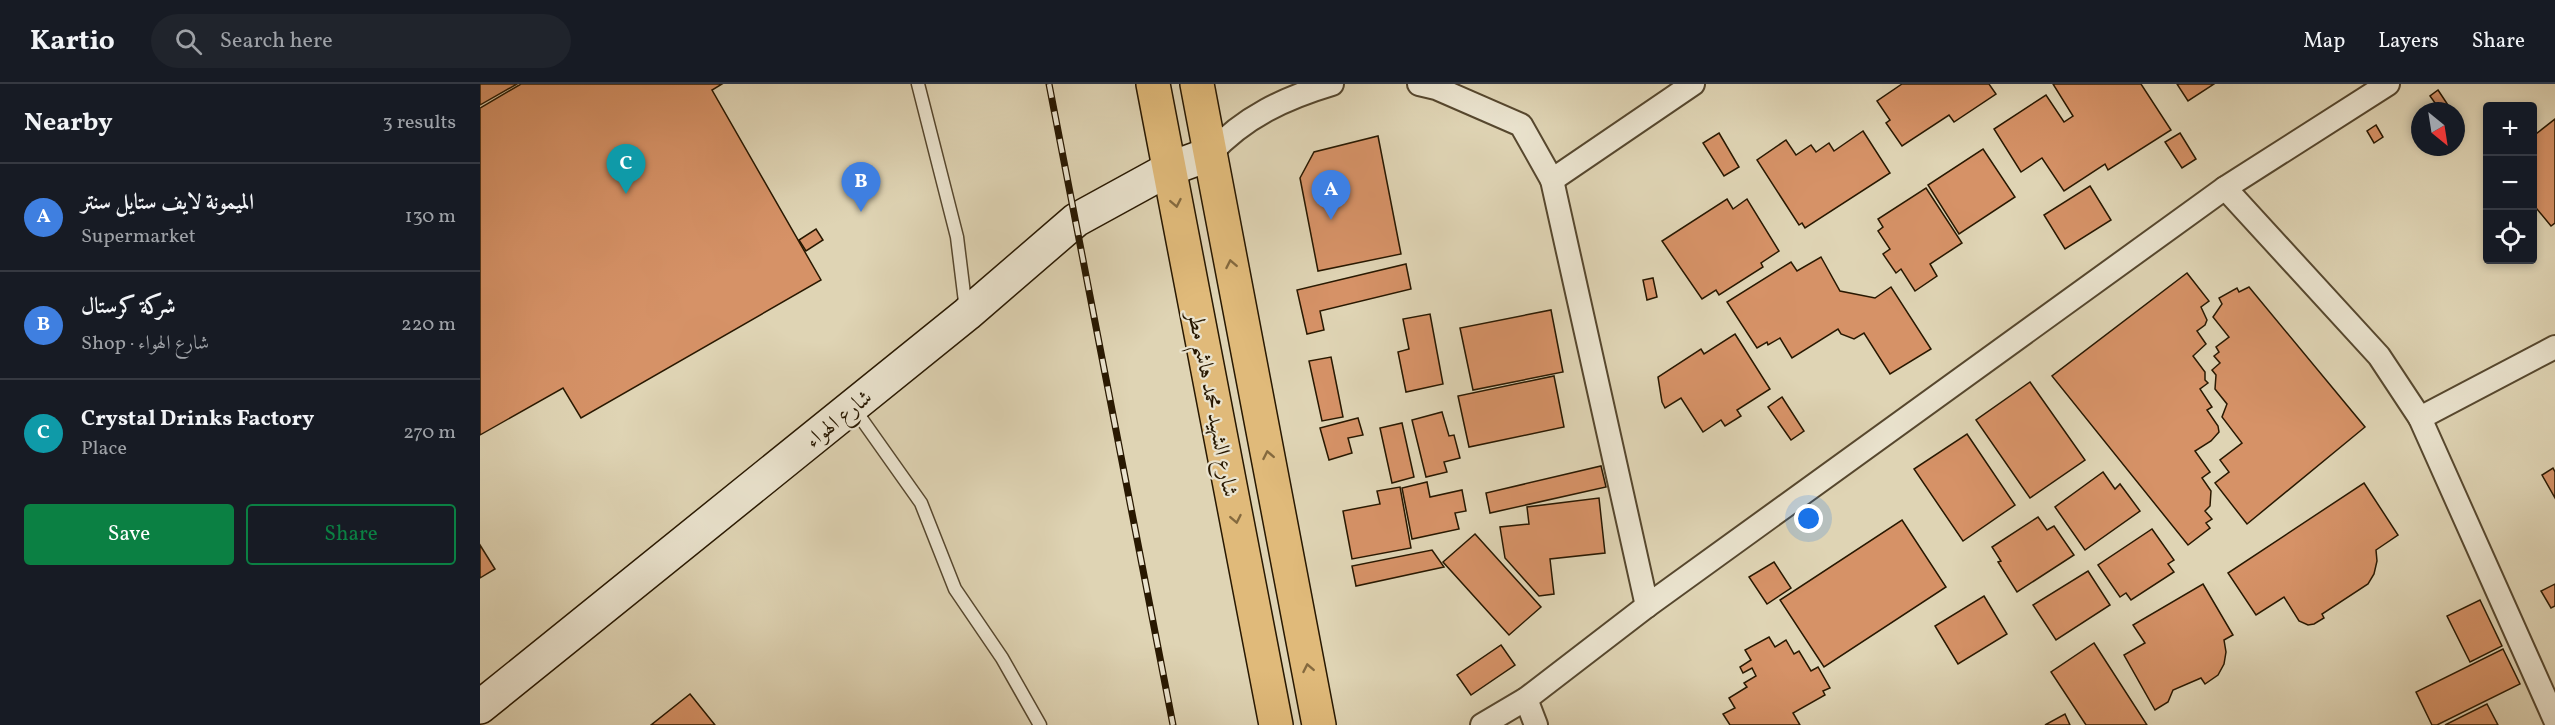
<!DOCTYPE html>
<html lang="en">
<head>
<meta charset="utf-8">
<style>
  :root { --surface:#171b24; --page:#20242c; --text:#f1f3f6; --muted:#9ea1a6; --line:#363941; --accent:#0b8043 }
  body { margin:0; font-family:Vollkorn,Amiri,serif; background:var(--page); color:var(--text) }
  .controls { position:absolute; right:18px; top:18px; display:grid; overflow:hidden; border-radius:6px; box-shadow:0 3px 9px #0003 }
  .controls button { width:54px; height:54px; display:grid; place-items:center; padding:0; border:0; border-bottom:2px solid var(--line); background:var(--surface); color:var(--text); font:30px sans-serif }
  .compass { position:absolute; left:1931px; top:18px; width:54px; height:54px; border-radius:50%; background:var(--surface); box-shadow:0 3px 9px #0003; rotate:150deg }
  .you { position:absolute; left:1329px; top:435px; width:21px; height:21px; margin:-15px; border:4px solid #fff; border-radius:50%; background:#1a73e8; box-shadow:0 0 0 9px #1a73e833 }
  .badge { display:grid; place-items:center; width:39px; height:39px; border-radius:50%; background:var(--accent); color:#fff; font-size:20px; font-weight:700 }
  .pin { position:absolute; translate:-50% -50px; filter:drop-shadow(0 2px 3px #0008) }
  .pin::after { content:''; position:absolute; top:32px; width:21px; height:18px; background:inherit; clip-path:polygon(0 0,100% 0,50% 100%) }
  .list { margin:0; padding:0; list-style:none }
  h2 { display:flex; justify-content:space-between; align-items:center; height:78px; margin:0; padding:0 24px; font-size:26px }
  h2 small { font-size:20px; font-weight:400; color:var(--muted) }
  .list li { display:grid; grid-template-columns:39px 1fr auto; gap:18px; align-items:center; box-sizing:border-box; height:108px; padding:0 24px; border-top:2px solid var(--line) }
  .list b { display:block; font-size:22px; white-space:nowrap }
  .list p { margin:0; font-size:20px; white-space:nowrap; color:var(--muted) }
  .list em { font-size:20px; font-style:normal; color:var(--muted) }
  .actions { display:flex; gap:12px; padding:18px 24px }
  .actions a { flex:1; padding:14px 0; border:2px solid var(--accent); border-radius:6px; text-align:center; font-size:21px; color:var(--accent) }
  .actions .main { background:var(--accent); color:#fff }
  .icon { flex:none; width:33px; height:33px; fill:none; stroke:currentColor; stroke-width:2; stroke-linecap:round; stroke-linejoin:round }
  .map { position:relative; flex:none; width:2075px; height:641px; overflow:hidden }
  header { display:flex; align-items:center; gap:36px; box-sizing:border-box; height:84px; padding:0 30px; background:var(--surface); border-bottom:2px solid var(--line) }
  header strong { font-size:28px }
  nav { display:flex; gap:33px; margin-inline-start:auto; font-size:21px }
  .search { width:420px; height:54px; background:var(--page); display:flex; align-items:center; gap:15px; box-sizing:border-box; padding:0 21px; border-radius:33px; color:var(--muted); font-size:22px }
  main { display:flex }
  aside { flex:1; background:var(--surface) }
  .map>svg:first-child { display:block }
</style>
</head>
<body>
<header>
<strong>Kartio</strong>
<div class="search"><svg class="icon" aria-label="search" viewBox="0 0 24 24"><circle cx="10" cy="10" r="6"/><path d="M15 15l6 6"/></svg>Search here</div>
<nav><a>Map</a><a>Layers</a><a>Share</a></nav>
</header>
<main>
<aside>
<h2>Nearby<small>3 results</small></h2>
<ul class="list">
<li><span class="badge" style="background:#3f7fe0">A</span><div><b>الميمونة لايف ستايل سنتر</b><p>Supermarket</p></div><em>130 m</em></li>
<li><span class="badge" style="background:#3f7fe0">B</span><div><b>شركة كرستال</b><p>Shop · شارع الهواء</p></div><em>220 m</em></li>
<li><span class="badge" style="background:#0f9aa8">C</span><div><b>Crystal Drinks Factory</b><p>Place</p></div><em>270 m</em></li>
</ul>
<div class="actions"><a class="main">Save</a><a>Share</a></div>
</aside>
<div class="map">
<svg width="2075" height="641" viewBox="0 0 2075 641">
  <rect width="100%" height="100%" fill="#dfd4b4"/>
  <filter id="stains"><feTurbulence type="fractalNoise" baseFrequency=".00333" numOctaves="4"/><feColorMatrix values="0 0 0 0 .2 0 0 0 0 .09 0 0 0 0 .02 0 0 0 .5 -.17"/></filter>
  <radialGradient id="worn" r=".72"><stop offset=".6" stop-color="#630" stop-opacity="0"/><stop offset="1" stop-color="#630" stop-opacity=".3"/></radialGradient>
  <g fill="#d69267" stroke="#281801" stroke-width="1.5">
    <path d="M0,0H37L0,21Z"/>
    <path d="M41,0H242L232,6L341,196L101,334L83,304L0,351V24Z"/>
    <path d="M1422,0H1509L1516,10L1474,38L1469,31L1422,62L1406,39L1410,36L1397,17Z"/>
    <path d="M1573,0H1661L1691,46L1628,86L1625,80L1584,107L1562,74L1541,88L1514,45L1566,11L1584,38L1593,32Z"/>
    <path d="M1697,0H1734L1708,17Z"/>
    <path d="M1958,6L1968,21L1960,26L1950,12Z"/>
    <path d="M2075,35V139L2071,142L2052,119V53Z"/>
    <path d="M1896,41L1903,53L1894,59L1887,47Z"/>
    <path d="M1383,47L1410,89L1325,144L1322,139L1319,141L1277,76L1306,56L1316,71L1331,61L1336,68L1349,59L1354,67Z"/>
    <path d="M1239,49L1259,83L1244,92L1223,59Z"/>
    <path d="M1700,49L1716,75L1702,84L1685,58Z"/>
    <path d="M898,52L921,170L838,187L820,94L834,68Z"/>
    <path d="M1503,65L1535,113L1479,150L1448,101Z"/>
    <path d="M1610,102L1631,136L1585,165L1564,131Z"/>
    <path d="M1446,104L1482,159L1450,180L1457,192L1435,207L1421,185L1416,189L1403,170L1410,165L1398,147L1403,143L1398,135Z"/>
    <path d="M1247,115L1253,125L1267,115L1299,167L1281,179L1283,183L1239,211L1236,206L1222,215L1182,157Z"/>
    <path d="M336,145L343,156L326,167L319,156Z"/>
    <path d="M1341,173L1360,207L1395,214L1411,203L1451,265L1410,290L1384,249L1374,255L1361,250L1358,245L1312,274L1300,254L1288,261L1287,258L1277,264L1247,218L1311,178L1317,187Z"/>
    <path d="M926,180L931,205L840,227L844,246L827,250L817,206Z"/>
    <path d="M1707,189L1729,217L1721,223L1727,236L1725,241L1717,247L1726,260L1713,272L1725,288V296L1728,299L1720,305L1732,323L1727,326L1738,342L1739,348L1731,357L1715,367L1730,388L1722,394L1731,407L1730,422L1725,427L1732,435L1726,439L1730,444L1708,461L1572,292Z"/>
    <path d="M1173,194L1177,213L1167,216L1163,196Z"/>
    <path d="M1769,203L1885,343L1767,440L1735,399L1749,388L1740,376L1762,359L1742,333L1747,320L1735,305L1736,291L1732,286L1740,279L1734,272L1739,268L1736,263L1749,253L1733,233L1742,220L1739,214L1757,204L1759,208Z"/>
    <path d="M1071,226L1083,288L993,306L980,244Z"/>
    <path d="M950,230L963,300L926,308L918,268L929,265L923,235Z"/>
    <path d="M1255,250L1290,305L1257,326L1261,332L1245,342L1241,336L1223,348L1201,314L1185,324L1182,318L1178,293L1221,265L1224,270Z"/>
    <path d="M851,273L863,333L842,337L829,277Z"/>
    <path d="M1074,292L1084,343L989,363L978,312Z"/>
    <path d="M1550,298L1605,376L1550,414L1496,336Z"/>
    <path d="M1302,313L1324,347L1311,356L1288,323Z"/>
    <path d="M962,328L969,352L974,351L980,374L964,378L967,388L946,393L932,336Z"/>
    <path d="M878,334L883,351L868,354L872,369L849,376L840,344Z"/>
    <path d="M922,339L934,393L912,399L900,344Z"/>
    <path d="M1487,350L1535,421L1483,457L1434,385Z"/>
    <path d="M1121,382L1126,403L1010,429L1006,409Z"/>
    <path d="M2073,384L2075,388V414L2062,391Z"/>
    <path d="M1623,388L1635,405L1640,400L1660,427L1605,466L1575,423Z"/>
    <path d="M947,398L950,413L982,406L986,427L975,429L979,445L932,455L922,404Z"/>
    <path d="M1884,399L1918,451L1896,466L1897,477L1894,490L1888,500L1842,530L1844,534L1834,540L1828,541L1819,537L1804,513L1776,531L1748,489Z"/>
    <path d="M920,403L931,464L872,475L863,427L900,420L897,407Z"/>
    <path d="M1119,414L1125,469L1070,475L1074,510L1059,512L1025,474L1020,443L1049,440L1047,423Z"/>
    <path d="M1558,433L1567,446L1574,442L1594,471L1537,508L1518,478L1521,477L1512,463Z"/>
    <path d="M1422,436L1466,503L1344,583L1300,516Z"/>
    <path d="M1672,445L1694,476L1688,480L1694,488L1651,516L1646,509L1640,513L1618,481Z"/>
    <path d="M995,450L1061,523L1029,551L963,478Z"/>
    <path d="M0,461L15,485L0,494Z"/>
    <path d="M952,466L964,483L876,502L872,482Z"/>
    <path d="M1294,478L1311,504L1287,520L1269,493Z"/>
    <path d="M1608,487L1630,521L1576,556L1553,521Z"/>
    <path d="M1723,500L1753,551L1744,556L1746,568L1744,580L1738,591L1725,600L1721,594L1693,606L1688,618L1675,626L1644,571L1665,559L1653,541Z"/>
    <path d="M2075,500V522L2071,524L2061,507Z"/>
    <path d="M1504,512L1527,550L1478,580L1455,542Z"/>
    <path d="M2000,516L2022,562L1990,578L1967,532Z"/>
    <path d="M1289,553L1295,563L1306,556L1314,570L1319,567L1331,587L1338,583L1350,604L1343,607L1345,611L1313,629L1320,641H1250L1243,630L1255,624L1249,614L1267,603L1264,599L1276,592L1272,584L1263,589L1260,583L1271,576L1265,566Z"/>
    <path d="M1614,559L1667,641H1606L1571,588Z"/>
    <path d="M1021,561L1035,581L991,611L977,591Z"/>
    <path d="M2023,565L2040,600L1957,641H1952L1936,608Z"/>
    <path d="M210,610L235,641H171Z"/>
    <path d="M2007,620L2018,641H1965Z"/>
    <path d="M1585,630L1590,641H1565Z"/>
  </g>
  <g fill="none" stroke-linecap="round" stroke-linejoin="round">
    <g stroke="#56472e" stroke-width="15">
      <g id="lane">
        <path d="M438,0L477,153L486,226"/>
        <path d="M373,323L441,419L475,505L522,574L560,641"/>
      </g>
    </g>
    <g stroke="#56472e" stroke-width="26">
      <g id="street">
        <path d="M939,0L956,4L1041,41L1072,96L1213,0"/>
        <path d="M730,70C764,33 805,14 852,0"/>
        <path d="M1072,96L1167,522"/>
        <path d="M1745,104L1908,0"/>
        <path d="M1940,334L2075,636"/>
        <path d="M1046,615L1056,641"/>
        <path d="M1002,641L1046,615L1167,522L1745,104L1899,272L1940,334L2075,263"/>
      </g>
    </g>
    <g stroke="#281801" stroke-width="36">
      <path id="secondary" d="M0,623L487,230L596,136L689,85L730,70"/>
    </g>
    <g stroke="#281801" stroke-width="36">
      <g id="primary">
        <path d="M673,0L796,641"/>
        <path d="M717,0L839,641"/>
      </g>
    </g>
    <use href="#lane" stroke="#eae3ce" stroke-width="12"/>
    <use href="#street" stroke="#eae3ce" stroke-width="22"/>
    <use href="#secondary" stroke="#eae3ce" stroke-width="33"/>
    <use href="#primary" stroke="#e0ba7a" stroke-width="33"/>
    <g stroke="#281801" stroke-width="7">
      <path id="rail" d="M569,0L693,641"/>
    </g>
    <use href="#rail" stroke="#eae3ce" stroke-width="4.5" stroke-dasharray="14" stroke-linecap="butt"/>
  </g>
  <defs><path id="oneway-chevron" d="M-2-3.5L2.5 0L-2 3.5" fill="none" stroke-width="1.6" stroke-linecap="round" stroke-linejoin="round" transform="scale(1.5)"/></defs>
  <g stroke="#84693e">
    <use href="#oneway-chevron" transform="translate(696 119) rotate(79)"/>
    <use href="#oneway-chevron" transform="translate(751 180) rotate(-101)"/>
    <use href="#oneway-chevron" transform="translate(788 371) rotate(-101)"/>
    <use href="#oneway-chevron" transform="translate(756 435) rotate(79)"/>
    <use href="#oneway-chevron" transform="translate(828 584) rotate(-101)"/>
  </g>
  <g text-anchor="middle" stroke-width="4.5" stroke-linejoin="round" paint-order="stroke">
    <g font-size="22" fill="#281801" stroke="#eae3ce">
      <text transform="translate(734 320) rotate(79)" y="8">شارع الشهيد محمد هاشم مطر</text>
      <text transform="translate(358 334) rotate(-39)" y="8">شارع الهواء</text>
    </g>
  </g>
  <rect width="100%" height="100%" filter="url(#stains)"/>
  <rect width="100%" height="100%" fill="url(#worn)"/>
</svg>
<div class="controls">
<button>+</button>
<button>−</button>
<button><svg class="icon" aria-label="locate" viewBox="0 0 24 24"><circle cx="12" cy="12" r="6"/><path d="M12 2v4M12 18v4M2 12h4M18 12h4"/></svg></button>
</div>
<svg class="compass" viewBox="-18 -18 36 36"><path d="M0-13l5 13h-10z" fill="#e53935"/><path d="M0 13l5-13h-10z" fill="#9ea1a6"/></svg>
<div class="you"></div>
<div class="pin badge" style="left:851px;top:136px;background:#3f7fe0">A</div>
<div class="pin badge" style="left:381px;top:128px;background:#3f7fe0">B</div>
<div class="pin badge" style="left:146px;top:110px;background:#0f9aa8">C</div>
</div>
</main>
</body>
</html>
